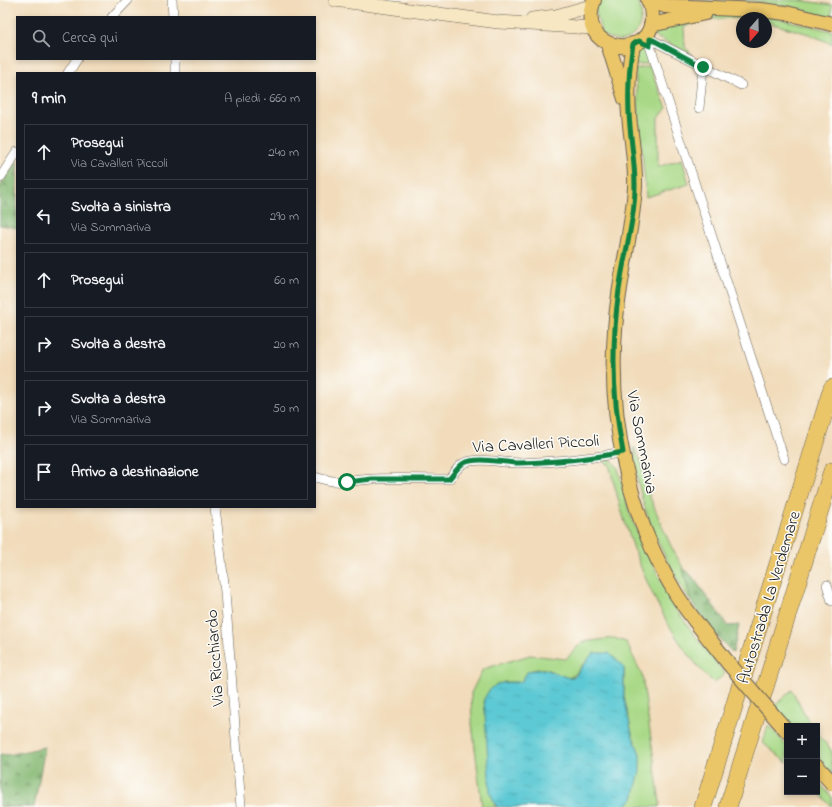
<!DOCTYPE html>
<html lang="it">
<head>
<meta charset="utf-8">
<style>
  :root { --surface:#171b24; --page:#242831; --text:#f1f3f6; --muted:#9ea1a6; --line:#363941 }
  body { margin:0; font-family:"Indie Flower",sans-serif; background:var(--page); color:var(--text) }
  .controls { position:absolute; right:12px; bottom:12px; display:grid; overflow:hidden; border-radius:0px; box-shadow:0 2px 6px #0003 }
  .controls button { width:36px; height:36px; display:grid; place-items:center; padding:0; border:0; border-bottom:1px solid var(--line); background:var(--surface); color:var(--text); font:20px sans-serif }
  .compass { position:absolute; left:736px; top:12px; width:36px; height:36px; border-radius:50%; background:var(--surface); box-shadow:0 2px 6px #0003; rotate:200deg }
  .stop { position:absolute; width:12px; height:12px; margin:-9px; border:3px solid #0b8043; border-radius:50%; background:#fff }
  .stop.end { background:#0b8043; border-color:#fff; box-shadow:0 1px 4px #0008 }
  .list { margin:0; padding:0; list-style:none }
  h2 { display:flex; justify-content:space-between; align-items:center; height:52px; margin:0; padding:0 16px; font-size:17px }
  h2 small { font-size:13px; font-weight:400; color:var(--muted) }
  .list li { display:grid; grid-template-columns:26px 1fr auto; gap:12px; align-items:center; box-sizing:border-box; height:56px; margin:0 8px 8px; padding:0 8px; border:1px solid var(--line); border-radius:0px }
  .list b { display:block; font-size:15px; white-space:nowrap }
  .list p { margin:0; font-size:13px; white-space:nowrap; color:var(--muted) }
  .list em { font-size:13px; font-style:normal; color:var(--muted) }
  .icon { flex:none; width:22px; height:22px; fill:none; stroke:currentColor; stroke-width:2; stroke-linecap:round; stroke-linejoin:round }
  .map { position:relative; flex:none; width:832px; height:807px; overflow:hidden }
  .search { position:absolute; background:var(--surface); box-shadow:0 2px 6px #0003; left:16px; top:16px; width:300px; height:44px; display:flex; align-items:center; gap:10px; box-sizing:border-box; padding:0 14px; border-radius:0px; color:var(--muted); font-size:15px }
  .panel { position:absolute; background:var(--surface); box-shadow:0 2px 6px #0003; left:16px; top:72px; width:300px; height:436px; border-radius:0px }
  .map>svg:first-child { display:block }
</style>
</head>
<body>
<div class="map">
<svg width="832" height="807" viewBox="0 0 832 807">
  <defs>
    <pattern id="forest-firs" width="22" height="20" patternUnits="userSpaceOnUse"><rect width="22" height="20" fill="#86b974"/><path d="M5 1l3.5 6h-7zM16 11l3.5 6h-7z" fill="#739e64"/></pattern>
    <pattern id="water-ripples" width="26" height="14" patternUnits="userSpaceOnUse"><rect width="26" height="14" fill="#5dc9d4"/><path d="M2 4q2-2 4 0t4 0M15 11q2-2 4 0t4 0" fill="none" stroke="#50acb5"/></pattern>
  </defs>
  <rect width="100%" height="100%" fill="#fdfcf7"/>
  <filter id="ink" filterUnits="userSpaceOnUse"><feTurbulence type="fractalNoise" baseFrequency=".025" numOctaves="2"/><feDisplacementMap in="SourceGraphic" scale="8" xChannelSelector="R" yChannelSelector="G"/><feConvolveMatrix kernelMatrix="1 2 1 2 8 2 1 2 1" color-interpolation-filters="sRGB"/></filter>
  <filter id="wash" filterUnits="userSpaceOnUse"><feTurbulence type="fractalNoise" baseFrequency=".012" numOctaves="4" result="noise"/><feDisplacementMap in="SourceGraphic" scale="16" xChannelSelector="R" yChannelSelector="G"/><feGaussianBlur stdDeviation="0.9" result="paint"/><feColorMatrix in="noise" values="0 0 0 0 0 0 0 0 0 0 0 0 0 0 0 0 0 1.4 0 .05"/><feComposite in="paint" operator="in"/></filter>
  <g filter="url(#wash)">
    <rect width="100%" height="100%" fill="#f1dbba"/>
    <g fill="#a9d987" stroke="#627a52">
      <path d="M597,0H637C647,14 639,42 618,40C613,39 607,37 602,35L594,5Z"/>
      <path d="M662,0H798L832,5V18L790,7L750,1Z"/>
      <path d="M726,14L764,15L832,31V44L809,34L766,22V18L706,19L684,27L685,47L693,55L654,36L653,31L703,16Z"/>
      <path d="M639,48H643L648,53L651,63L634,65Z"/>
      <path d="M650,66L653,76L667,108L658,118V167L682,159L689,184L646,197L635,69Z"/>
      <path d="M634,447L642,464L649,495L670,544L683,568L691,602C662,555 635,502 634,447Z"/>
      <path d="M611,459L618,468L629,511L640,539L674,606L693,633L725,674L714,683C657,630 627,538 609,464L601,461Z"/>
      <path d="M614,638L626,642L642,675L660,803L659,807H624L633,799L640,754L632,734L624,697V667L583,664C568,687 565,675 545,669C540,668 533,670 528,671L521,682H503L484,699L495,806L497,807H482L472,723L471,693L483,669L530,655L566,659L582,642Z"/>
      <path d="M792,690L810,724L812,726H791L774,706Z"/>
      <path d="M768,725L787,746V763L763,743Z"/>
      <path d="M817,733L832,751V774L817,757Z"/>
      <path d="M817,780L832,797V807L817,791Z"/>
    </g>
    <g fill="url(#forest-firs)" stroke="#516a48">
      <path d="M17,161V228L0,225V186Z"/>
      <path d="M683,568L692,576L728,626L739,625L733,653L713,632L691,602Z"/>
      <path d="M45,747L34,807H0V754L8,755Z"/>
    </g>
    <path fill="url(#water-ripples)" stroke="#3c7278" d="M593,653H609L624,667V697L632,734L640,754V771L633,799L624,807H497L490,793L484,699C494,680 502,683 521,682L528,671L544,669L569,678L575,676Z"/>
  </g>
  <g filter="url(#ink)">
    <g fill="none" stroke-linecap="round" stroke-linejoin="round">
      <g stroke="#675f53" stroke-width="10">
        <g id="minor">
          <path d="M172,0L173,17"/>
          <path d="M112,17L128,0"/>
          <path d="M648,31L650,39V46L784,459"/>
          <path d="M650,39L741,85"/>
          <path d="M175,59V73"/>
          <path d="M68,73L77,59"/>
          <path d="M699,108L703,67"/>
          <path d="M0,178L17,152"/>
          <path d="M315,477C341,485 349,480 374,479C399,478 424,479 449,479C454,474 458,466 464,463C478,457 503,463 519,463C554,462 589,459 623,452"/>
          <path d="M215,507L225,592L241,807"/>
          <path d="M827,585L832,601"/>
        </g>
      </g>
      <g stroke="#675f53" stroke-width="14">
        <g id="secondary">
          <path d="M335,0L498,22L592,28"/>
          <path d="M532,19L556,16L591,6"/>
        </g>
      </g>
      <g stroke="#675f53" stroke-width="16">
        <g id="primary">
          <path d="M594,0C574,50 647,63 652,21C652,13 652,6 648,0"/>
          <path d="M649,0L665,6L760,10L786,13L832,24"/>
          <path d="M651,25L705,13"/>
          <path d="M608,44L625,99"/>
          <path d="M633,44C629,67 627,91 629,115C631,139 636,164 635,187C632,235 618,282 615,330C608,419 629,517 676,594C692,619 711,641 729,664"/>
          <path d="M773,715L787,731"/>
          <path d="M817,766L832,783"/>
        </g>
      </g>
      <g stroke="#675f53" stroke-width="18">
        <g id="motorway">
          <path d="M703,807L832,388"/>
          <path d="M728,807L832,471"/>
        </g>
      </g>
      <use href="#minor" stroke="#fff" stroke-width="9"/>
      <use href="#secondary" stroke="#f7e8c3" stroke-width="13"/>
      <use href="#primary" stroke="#ebc669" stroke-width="14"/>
      <use href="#motorway" stroke="#ebc669" stroke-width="17"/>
      <g stroke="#675f53" stroke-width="16" stroke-linecap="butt">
        <path id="primary-bridge" d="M729,664L773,715"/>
      </g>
      <use href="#primary-bridge" stroke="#ebc669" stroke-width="14"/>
    </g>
  </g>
  <g fill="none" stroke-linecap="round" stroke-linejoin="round" filter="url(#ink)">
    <path stroke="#0b8043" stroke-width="5" d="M347,482L372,479H449C454,474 458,466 464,463C478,456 503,463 519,463C554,462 589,459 623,452C612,397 611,346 619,290C624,255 635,220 635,185C635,161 630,137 629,113C628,90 629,67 633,44L639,41L650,46V39L653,40L703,67"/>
  </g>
  <g text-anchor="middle" stroke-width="3" stroke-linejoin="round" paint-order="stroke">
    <g font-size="17" fill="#1c1c1c" stroke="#fdfcf7">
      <text transform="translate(643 442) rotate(79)" y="6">Via Sommariva</text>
      <text transform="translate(536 443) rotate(-3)" y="6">Via Cavalleri Piccoli</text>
      <text transform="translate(768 597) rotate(-73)" y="6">Autostrada La Verdemare</text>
      <text transform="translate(214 658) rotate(-94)" y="6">Via Ricchiardo</text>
    </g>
  </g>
</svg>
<div class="controls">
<button>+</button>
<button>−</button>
</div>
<svg class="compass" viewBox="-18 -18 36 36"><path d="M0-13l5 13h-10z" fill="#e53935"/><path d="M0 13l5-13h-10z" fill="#9ea1a6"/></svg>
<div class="stop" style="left:347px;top:482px"></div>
<div class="stop end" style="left:703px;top:67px"></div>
<div class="search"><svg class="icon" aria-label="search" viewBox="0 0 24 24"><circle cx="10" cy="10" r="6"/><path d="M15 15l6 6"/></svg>Cerca qui</div>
<section class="panel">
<h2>9 min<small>A piedi · 660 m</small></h2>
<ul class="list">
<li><svg class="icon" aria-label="ahead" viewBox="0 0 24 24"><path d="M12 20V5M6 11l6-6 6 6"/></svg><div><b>Prosegui</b><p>Via Cavalleri Piccoli</p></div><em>240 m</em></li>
<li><svg class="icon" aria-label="left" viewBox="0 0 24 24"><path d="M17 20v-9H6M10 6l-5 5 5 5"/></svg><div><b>Svolta a sinistra</b><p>Via Sommariva</p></div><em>290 m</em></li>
<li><svg class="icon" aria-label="ahead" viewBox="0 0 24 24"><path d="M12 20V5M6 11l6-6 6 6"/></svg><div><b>Prosegui</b></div><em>60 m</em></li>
<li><svg class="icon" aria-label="right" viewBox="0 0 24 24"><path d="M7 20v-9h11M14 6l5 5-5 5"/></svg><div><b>Svolta a destra</b></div><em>20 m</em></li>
<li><svg class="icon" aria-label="right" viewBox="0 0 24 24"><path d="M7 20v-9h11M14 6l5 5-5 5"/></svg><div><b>Svolta a destra</b><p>Via Sommariva</p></div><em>50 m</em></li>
<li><svg class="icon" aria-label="arrive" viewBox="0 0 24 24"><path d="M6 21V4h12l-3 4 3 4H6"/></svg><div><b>Arrivo a destinazione</b></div></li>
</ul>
</section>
</div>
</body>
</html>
